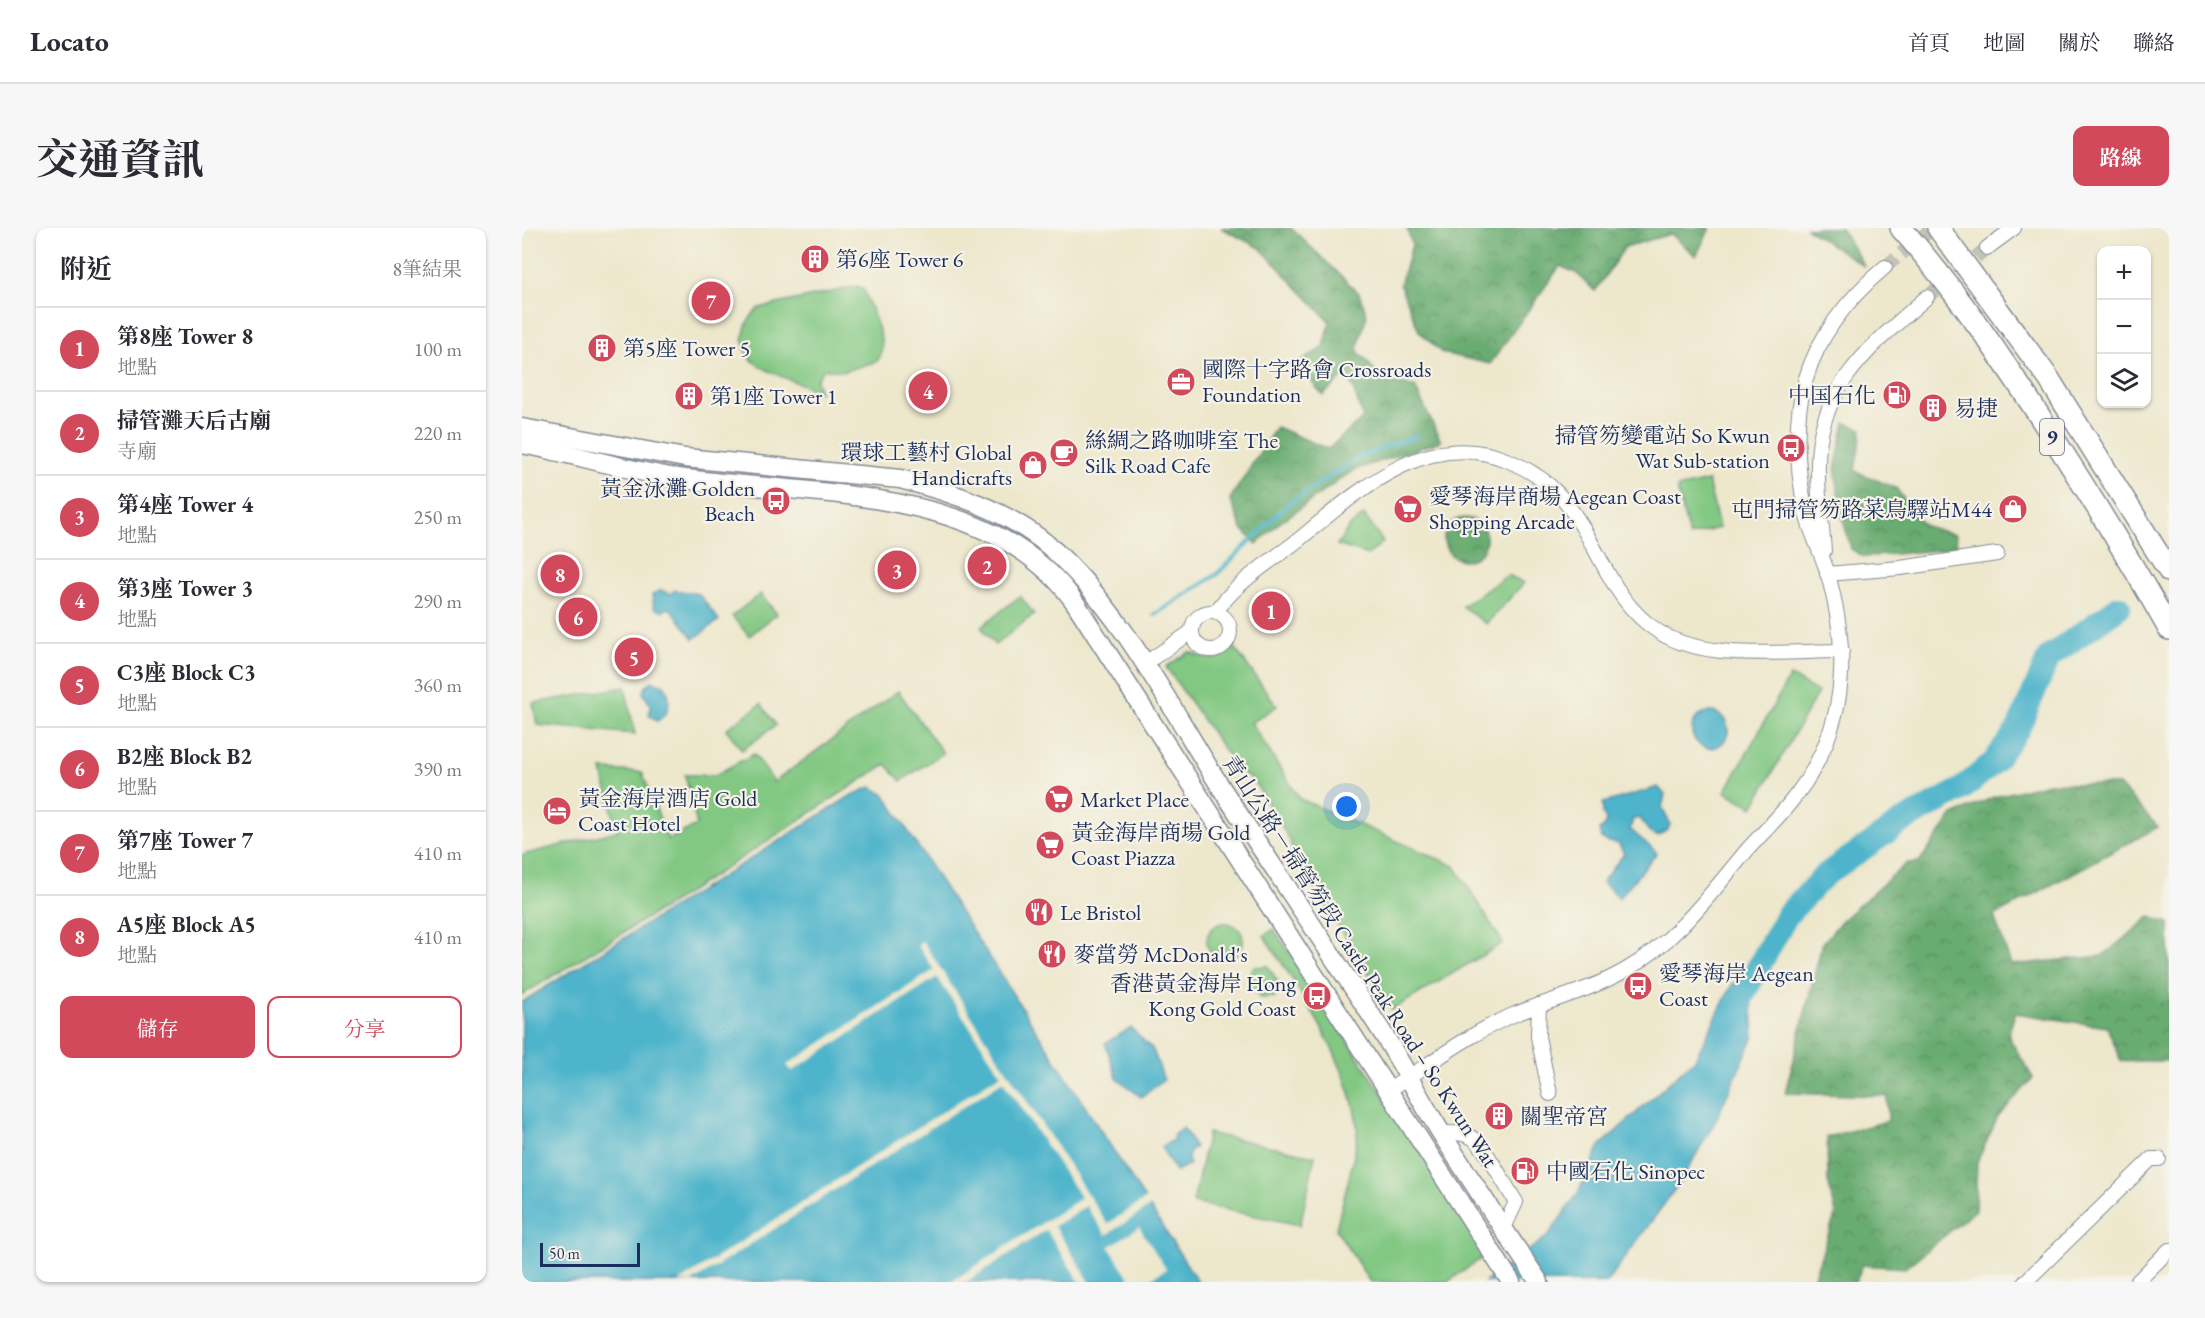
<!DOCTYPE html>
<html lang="zh-TW">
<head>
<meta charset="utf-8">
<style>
  :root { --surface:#fff; --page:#f7f7f7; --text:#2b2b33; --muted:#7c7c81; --line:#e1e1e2; --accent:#d1495b }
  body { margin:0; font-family:"EB Garamond","Noto Serif TC",serif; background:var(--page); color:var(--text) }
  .controls { position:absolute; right:18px; top:18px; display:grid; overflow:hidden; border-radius:12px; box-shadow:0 2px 4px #0004 }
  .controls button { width:54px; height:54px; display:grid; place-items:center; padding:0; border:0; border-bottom:2px solid var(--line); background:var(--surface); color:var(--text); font:30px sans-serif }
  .scale { position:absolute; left:18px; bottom:15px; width:100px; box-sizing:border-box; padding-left:6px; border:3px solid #1b2f5e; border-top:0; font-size:16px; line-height:21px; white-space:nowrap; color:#1b2f5e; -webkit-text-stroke:4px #f7f3e8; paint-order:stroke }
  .you { position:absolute; left:825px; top:579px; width:21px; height:21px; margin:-15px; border:4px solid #fff; border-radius:50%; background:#1a73e8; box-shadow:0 0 0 9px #1a73e833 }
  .badge { display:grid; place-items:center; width:39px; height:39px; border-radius:50%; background:var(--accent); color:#fff; font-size:20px; font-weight:700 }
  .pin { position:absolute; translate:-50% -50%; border:3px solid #fff; box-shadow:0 2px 6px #0006 }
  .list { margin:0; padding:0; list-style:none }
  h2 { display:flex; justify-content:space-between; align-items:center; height:78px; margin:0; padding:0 24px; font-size:26px }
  h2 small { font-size:20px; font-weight:400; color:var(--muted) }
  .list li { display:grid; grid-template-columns:39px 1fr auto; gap:18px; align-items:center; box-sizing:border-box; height:84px; padding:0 24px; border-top:2px solid var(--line) }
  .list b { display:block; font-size:22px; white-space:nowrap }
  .list p { margin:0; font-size:20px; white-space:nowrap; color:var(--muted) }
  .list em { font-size:20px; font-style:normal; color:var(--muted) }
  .actions { display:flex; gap:12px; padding:18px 24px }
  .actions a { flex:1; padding:14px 0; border:2px solid var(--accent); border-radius:12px; text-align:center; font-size:21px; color:var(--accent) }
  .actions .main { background:var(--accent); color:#fff }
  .icon { flex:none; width:33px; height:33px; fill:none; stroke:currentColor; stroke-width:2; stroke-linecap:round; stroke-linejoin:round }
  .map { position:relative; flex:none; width:1647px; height:1054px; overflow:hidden; border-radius:12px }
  header { display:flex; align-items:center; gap:36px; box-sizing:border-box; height:84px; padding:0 30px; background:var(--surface); border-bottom:2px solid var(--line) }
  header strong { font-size:28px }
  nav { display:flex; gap:33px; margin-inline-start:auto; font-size:21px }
  .intro { display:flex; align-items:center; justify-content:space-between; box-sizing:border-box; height:144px; padding:0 36px }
  h1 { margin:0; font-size:42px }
  .button { padding:15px 27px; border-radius:12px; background:var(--accent); color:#fff; font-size:21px; font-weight:700 }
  main { display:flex; gap:36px; padding:0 36px }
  aside { flex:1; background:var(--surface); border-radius:12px; box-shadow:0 2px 4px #0004 }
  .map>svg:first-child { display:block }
</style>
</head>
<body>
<header>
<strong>Locato</strong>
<nav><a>首頁</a><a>地圖</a><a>關於</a><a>聯絡</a></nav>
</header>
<div class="intro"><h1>交通資訊</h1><a class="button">路線</a></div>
<main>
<aside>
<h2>附近<small>8筆結果</small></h2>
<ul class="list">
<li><span class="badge">1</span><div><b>第8座 Tower 8</b><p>地點</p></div><em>100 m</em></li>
<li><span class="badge">2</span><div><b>掃管灘天后古廟</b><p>寺廟</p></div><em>220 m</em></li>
<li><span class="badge">3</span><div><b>第4座 Tower 4</b><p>地點</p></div><em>250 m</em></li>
<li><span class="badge">4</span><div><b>第3座 Tower 3</b><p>地點</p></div><em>290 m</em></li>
<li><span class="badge">5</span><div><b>C3座 Block C3</b><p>地點</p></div><em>360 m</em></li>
<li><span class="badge">6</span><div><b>B2座 Block B2</b><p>地點</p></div><em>390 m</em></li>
<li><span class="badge">7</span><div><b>第7座 Tower 7</b><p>地點</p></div><em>410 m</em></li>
<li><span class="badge">8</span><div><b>A5座 Block A5</b><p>地點</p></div><em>410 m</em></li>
</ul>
<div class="actions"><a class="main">儲存</a><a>分享</a></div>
</aside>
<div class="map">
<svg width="1647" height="1054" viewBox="0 0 1647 1054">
  <defs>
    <pattern id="forest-crowns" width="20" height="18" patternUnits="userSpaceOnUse" patternTransform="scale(1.5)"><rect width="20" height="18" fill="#69ac71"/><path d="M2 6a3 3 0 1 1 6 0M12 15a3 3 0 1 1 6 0" fill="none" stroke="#568c60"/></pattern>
  </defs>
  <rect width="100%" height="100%" fill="#f7f3e8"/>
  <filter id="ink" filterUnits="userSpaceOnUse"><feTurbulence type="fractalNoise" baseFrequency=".0167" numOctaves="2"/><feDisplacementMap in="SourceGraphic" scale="12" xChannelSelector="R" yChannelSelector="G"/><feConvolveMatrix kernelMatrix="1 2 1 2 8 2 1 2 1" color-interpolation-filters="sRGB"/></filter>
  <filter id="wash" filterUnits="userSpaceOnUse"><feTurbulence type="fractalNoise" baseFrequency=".008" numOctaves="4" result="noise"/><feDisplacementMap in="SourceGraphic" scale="24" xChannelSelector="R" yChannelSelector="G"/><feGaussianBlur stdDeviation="1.35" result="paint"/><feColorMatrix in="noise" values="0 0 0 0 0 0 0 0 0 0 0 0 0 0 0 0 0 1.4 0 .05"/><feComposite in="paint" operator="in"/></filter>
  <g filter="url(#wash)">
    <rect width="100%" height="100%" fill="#ede7cc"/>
    <g fill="#82c883" stroke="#4e7c70" stroke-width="1.5">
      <path d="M336,58L342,62C348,82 369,117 355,133L323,143L302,141L294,152L298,164C282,157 243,144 232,134C214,119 221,94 237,80Z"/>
      <path d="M1186,253L1197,300L1167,308L1155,260Z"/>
      <path d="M842,287L861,314L846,327L815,317L827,299Z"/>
      <path d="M986,347L1002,355L964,396L940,378Z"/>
      <path d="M238,366L255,386L227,408L210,388Z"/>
      <path d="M498,368L512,386L473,417L459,399Z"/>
      <path d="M712,419L755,478L729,495L778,571L933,638L981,715L870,782L771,628L768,612L732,553L716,542L644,439L667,424C690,432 693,436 712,419Z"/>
      <path d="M1268,448L1296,464L1231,579L1203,564Z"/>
      <path d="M103,459L113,506L15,497L11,475Z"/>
      <path d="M376,463L421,525L379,553L364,536L159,669L0,767V627L95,603L80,542L120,544L146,612L175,597L163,547H193L232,526L252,554Z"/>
      <path d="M239,476L254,497L220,522L204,501Z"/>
      <circle cx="703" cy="713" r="18"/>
      <path d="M752,701L966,1026L925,1054H848L814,1001C819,979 838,915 835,897C828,835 776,759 742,708Z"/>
      <path d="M746,738L759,759L752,769L738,770L726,750L732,739Z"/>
      <path d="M686,905L793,928L778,997L671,975Z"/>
    </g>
    <g fill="url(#forest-crowns)" stroke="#426e68" stroke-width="1.5">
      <path d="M699,0H769L837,65L845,87L835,122L860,151L893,159L919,213L832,242L756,296L735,316L720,301L708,271L754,199L806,221L841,190L826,145L801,167L774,136L802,119L808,94L738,20Z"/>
      <path d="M885,0H1188L1174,28L1149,6L1103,19L1073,63L1054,45L1038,38L968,136L920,125L897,103L878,57L890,17Z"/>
      <path d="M1284,0H1319L1342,38Z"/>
      <path d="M1323,195L1340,201L1333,243L1374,260L1401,297L1433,307L1436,320L1342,329L1329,321L1319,284L1313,240Z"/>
      <circle cx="943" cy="311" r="21"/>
      <path d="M1526,555L1597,557L1636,599L1472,688L1489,737L1580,728L1628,689L1647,695V833H1599L1585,799L1493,785L1486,808L1511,850L1476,889L1455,934L1453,983L1383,1040L1340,1037L1334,1054H1290L1314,985L1306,953L1305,909L1366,893L1365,868L1263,865L1300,716L1320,692L1385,635L1397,634L1431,587L1472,569Z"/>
    </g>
    <g fill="#4db4cb" stroke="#347294" stroke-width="1.5">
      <path d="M139,362L148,366L153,362L177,366L197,392L172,411L148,380L140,383L132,380L130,367Z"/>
      <path d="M130,453L142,457C150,469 149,485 135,493L127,487L129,478L121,465L124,458Z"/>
      <circle cx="1188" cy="502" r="18"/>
      <path d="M349,559L363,567L676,1054H0V774L330,567Z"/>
      <path d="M1136,559L1143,567L1140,579L1148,596L1146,602L1135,608L1128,605L1118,590L1111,591L1108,601L1135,625L1097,670L1080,654L1102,626L1096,615L1086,614L1079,610L1077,602L1082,599L1084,592L1081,586V575Z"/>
      <path d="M1228,752L1232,808L1194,892L1159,953L1085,1054H963L1026,1008L1056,965L1078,918L1173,831L1211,755Z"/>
      <path d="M609,800L631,822L642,852L619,869L595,850L583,815Z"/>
      <path d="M661,900L673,919L668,922L666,932L668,936L654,944L639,919L651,912L652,906Z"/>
    </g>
    <g fill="#ede7cc">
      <path d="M401,714L585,996L627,969L632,976L584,1007L564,978L532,998L568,1054H558L524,1002L444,1054H429L559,970L481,853L170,1054H157L479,846L415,749L270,843L265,837L412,742L396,717Z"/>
      <path d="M617,999L644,1041L623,1054H610L587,1019Z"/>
    </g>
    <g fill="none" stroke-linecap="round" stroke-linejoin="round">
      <path stroke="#4db4cb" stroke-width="4" d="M632,387L694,347L766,276L839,228L895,208"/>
      <path stroke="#4db4cb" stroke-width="24" d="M1214,780L1265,687L1303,647L1381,593L1440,561L1471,535L1496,501L1527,429L1597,379"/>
    </g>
  </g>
  <g filter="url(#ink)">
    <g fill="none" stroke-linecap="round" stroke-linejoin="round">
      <g stroke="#c3c2b6" stroke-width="14" stroke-dasharray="14 7" stroke-linecap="butt">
        <path d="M1363,39L1411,0"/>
        <path d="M1405,69L1465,20"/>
      </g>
      <g stroke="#848b95" stroke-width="16">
        <g id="minor">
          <path d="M1465,20L1492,0"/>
          <path d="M1302,323C1300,294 1295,265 1296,236C1296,158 1352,116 1405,69"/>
          <path d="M1305,346L1378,340L1475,326"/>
          <circle cx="689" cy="403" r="19"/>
          <path d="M694,384C713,355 748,334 775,313C835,264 905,198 987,233C1006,241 1026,254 1039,269C1077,312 1086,372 1137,404C1184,434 1266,423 1320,423"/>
          <path d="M622,436L669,404"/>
          <path d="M1017,777L1016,809L1028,866"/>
          <path d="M865,863C906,838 946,806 991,787C1027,772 1067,763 1102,743C1155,713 1188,666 1226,621C1251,594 1277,569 1294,536C1328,473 1324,407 1304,340C1298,323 1290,306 1285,289C1261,183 1280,109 1363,39"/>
          <path d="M919,905C930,905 943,904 952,911C964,920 984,959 994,974L982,1000"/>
          <path d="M1503,1054L1629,931H1637"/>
          <path d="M1615,1054L1647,1022"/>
        </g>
      </g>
      <g stroke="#848b95" stroke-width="21">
        <g id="major">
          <path d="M0,200L163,230L378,251C430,264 484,282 526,317C601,383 647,478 700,561C753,642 807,722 860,804C878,832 893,862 910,890C944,946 981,1000 1017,1054"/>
          <path d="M0,216C52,226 103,242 155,250C284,268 471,255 554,376L989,1054"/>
        </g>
      </g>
      <g stroke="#848b95" stroke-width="24">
        <g id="highway">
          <path d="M1379,0C1437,66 1487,140 1534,214C1573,275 1611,337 1647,401"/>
          <path d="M1416,0L1527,151L1647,343"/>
        </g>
      </g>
      <use href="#minor" stroke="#fff" stroke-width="14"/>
      <use href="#major" stroke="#fff" stroke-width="18"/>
      <use href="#highway" stroke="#fff" stroke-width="21"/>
    </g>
  </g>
  <defs>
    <g id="building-disc" transform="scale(1.5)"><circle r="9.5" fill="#d1495b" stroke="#f7f3e8"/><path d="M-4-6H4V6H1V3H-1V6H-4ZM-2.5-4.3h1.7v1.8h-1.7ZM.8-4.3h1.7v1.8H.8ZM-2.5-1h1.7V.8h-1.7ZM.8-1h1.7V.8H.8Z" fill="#fff"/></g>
    <g id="office-disc" transform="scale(1.5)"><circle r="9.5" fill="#d1495b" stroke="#f7f3e8"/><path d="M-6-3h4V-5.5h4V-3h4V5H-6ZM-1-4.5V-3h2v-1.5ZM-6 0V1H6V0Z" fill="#fff"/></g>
    <g id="fuel-disc" transform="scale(1.5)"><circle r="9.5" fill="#d1495b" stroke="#f7f3e8"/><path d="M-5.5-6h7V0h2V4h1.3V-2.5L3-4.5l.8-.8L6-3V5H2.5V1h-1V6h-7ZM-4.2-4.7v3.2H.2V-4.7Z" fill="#fff"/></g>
    <g id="bus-disc" transform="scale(1.5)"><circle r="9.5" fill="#d1495b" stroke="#f7f3e8"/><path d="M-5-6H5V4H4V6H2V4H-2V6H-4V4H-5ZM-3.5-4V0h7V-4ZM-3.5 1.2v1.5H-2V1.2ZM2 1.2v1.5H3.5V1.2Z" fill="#fff"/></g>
    <g id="cafe-disc" transform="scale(1.5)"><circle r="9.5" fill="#d1495b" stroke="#f7f3e8"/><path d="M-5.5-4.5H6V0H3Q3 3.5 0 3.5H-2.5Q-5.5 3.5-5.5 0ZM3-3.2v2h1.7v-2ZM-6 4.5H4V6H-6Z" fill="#fff"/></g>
    <g id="shop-disc" transform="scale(1.5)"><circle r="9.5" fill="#d1495b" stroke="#f7f3e8"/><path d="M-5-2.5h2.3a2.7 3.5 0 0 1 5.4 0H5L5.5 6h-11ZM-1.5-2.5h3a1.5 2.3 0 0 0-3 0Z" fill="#fff"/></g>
    <g id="supermarket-disc" transform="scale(1.5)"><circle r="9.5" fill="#d1495b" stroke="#f7f3e8"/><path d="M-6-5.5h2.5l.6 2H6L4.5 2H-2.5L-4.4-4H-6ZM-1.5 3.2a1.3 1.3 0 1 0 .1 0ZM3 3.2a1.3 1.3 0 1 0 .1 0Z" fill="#fff"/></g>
    <g id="hotel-disc" transform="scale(1.5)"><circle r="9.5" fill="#d1495b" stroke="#f7f3e8"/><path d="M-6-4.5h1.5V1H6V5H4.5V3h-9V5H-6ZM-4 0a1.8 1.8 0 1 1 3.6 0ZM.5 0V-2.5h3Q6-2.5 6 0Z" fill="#fff"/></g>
    <g id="restaurant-disc" transform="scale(1.5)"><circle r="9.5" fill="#d1495b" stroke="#f7f3e8"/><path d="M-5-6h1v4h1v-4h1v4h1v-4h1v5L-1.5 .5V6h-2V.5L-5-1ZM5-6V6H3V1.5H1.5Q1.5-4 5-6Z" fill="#fff"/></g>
  </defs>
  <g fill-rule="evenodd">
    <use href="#building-disc" x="293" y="31"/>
    <use href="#building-disc" x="80" y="120"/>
    <use href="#office-disc" x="659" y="154"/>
    <use href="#fuel-disc" x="1375" y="167"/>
    <use href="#building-disc" x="167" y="168"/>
    <use href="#building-disc" x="1411" y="180"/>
    <use href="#bus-disc" x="1269" y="220"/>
    <use href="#cafe-disc" x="542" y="225"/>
    <use href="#shop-disc" x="511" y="237"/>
    <use href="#bus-disc" x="254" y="273"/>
    <use href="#supermarket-disc" x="886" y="281"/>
    <use href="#shop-disc" x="1491" y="281"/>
    <use href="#supermarket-disc" x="537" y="571"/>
    <use href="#hotel-disc" x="35" y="583"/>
    <use href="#supermarket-disc" x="528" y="617"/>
    <use href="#restaurant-disc" x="517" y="684"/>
    <use href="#restaurant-disc" x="530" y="726"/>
    <use href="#bus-disc" x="1116" y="758"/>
    <use href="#bus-disc" x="795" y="768"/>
    <use href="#building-disc" x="977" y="888"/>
    <use href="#fuel-disc" x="1003" y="943"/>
  </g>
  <g text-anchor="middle" stroke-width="4.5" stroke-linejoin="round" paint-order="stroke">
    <rect fill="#f7f3e8" stroke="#5d6a87" stroke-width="1.5" x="1518" y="191" width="24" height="36" rx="4.5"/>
    <g font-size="21" font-weight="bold" fill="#1b2f5e">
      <text x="1530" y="216">9</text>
    </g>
    <g font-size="22" fill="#1b2f5e" stroke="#f7f3e8" text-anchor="start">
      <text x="314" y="39">第6座 Tower 6</text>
      <text x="101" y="128">第5座 Tower 5</text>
      <text x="680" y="149">國際十字路會 Crossroads<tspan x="680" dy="25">Foundation</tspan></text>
      <text x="1354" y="175" text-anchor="end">中国石化</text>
      <text x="188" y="176">第1座 Tower 1</text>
      <text x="1432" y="188">易捷</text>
      <text x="1248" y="215" text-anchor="end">掃管笏變電站 So Kwun<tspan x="1248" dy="25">Wat Sub-station</tspan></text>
      <text x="563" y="220">絲綢之路咖啡室 The<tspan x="563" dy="25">Silk Road Cafe</tspan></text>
      <text x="490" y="232" text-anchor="end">環球工藝村 Global<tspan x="490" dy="25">Handicrafts</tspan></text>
      <text x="233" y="268" text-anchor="end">黃金泳灘 Golden<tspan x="233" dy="25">Beach</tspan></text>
      <text x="907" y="276">愛琴海岸商場 Aegean Coast<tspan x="907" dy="25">Shopping Arcade</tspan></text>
      <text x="1470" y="289" text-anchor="end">屯門掃管笏路菜鳥驛站M44</text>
      <text x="56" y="578">黃金海岸酒店 Gold<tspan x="56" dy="25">Coast Hotel</tspan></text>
      <text x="558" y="579">Market Place</text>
      <text x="549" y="612">黃金海岸商場 Gold<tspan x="549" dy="25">Coast Piazza</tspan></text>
      <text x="538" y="692">Le Bristol</text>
      <text x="551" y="734">麥當勞 McDonald's</text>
      <text x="1137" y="753">愛琴海岸 Aegean<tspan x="1137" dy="25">Coast</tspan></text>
      <text x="774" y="763" text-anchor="end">香港黃金海岸 Hong<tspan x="774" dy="25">Kong Gold Coast</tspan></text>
      <text x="998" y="896">關聖帝宮</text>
      <text x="1024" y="951">中國石化 Sinopec</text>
    </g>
    <g font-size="22" fill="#1b2f5e" stroke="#f7f3e8">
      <text transform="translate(839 733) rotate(57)" y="8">青山公路－掃管笏段 Castle Peak Road – So Kwun Wat</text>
    </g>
  </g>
</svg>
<div class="controls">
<button>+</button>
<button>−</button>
<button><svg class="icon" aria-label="layers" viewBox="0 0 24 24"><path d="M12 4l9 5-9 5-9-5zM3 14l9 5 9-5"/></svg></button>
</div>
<div class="scale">50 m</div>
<div class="you"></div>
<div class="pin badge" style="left:749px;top:383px">1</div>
<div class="pin badge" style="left:465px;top:338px">2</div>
<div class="pin badge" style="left:375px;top:342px">3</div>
<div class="pin badge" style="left:406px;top:163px">4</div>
<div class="pin badge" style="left:112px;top:429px">5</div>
<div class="pin badge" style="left:56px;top:389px">6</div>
<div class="pin badge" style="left:189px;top:73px">7</div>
<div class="pin badge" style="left:38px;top:346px">8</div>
</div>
</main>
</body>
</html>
